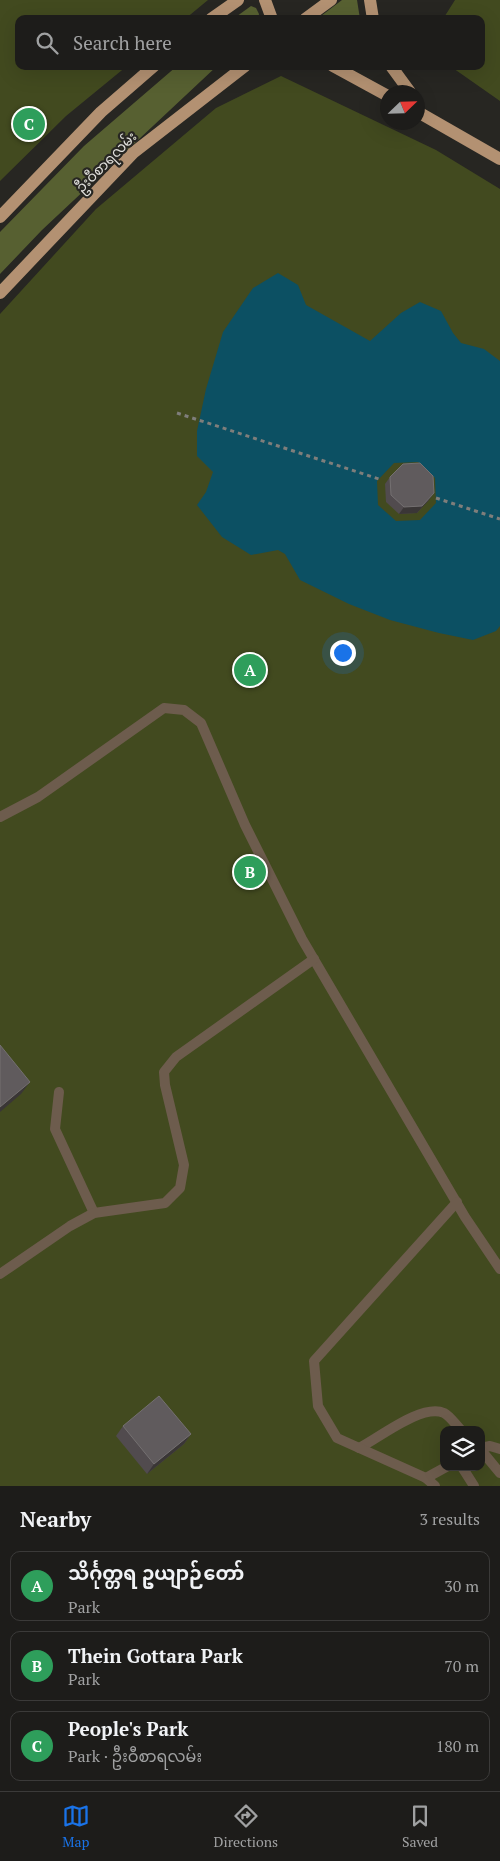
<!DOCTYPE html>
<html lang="en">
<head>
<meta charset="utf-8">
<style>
  :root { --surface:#1d1c1a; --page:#252523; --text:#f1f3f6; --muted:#a0a1a2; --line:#3b3a39; --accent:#1a73e8 }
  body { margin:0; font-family:"PT Serif","Noto Sans Myanmar",serif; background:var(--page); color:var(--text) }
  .controls { position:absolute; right:15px; bottom:15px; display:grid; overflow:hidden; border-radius:10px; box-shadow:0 5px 20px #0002 }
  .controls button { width:45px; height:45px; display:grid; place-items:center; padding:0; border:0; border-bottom:1px solid var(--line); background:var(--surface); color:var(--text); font:25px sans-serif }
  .compass { position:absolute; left:380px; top:85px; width:45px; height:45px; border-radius:50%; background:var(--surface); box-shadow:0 5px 20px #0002; rotate:67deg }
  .you { position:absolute; left:342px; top:652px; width:18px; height:18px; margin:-12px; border:4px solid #fff; border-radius:50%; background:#1a73e8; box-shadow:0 0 0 8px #1a73e833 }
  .badge { display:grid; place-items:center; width:32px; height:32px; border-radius:50%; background:var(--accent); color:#fff; font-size:16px; font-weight:700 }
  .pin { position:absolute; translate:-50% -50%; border:2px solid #fff; box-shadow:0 1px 5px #0006 }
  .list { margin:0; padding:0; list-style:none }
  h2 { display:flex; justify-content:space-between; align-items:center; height:65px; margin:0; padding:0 20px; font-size:21px }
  h2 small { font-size:16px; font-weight:400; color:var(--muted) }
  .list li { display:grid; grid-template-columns:32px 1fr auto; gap:15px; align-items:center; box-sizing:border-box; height:70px; margin:0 10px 10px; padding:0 10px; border:1px solid var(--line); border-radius:10px }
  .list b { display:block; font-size:19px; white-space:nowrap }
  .list p { margin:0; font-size:16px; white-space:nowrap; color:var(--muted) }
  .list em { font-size:16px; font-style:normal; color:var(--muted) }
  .icon { flex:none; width:28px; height:28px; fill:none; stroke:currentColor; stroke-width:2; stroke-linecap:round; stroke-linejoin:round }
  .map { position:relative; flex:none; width:500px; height:1486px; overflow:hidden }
  .search { position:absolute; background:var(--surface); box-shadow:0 5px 20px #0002; left:15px; right:15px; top:15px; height:55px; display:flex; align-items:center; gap:12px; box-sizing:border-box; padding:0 18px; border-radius:10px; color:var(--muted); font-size:19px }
  .sheet { height:305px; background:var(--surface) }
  nav { display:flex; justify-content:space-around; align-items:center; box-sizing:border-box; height:70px; border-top:1px solid var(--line); background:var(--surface); font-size:14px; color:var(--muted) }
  nav a { display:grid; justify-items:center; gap:2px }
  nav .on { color:var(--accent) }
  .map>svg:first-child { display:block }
</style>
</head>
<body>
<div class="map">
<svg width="500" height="1486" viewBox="0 0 500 1486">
  <rect width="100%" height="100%" fill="#272622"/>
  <g fill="#424a1f" fill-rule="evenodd">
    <path d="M0,0H208L185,19H19V66H127L66,116L0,181Z"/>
    <path d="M455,0H500V101L450,66H481V19H443Z"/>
    <path d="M281,76L436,150L500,189V1486H0V314L96,209L216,108ZM444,1430H481V1467H444Z"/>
  </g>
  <g fill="#576031">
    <path d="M342,0H357L360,19H317Z"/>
    <path d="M251,6L256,8L259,14L258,19H233Z"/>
    <path d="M177,66H217L42,230L0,274V232L84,146Z"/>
  </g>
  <path fill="#0c5063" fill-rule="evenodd" d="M278,273L298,285L306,305L370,341L401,313L420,302L441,311L453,333L461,343L484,349L500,361V626L496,631L473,640L439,633L390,620L349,604L300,580L285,554L278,550L251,555L222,537L197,505L206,492L213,472L197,456V431L206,389L223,332L253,288ZM418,462L435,478L436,503L420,520L396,521L378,505L377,481L394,463Z"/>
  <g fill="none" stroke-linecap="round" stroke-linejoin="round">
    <g stroke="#7f7e7b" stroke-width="3" stroke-dasharray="4 4" stroke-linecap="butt">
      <path d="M177,413L379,479"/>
      <path d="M436,498L500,519"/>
    </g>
    <g stroke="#6d5c4d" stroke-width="10">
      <path d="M0,817L38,797L164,708L184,710L201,723L245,825L302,939L465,1217L500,1269"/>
      <path d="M59,1092L55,1129L94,1213"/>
      <path d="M0,1274L70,1226L94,1213L165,1203L180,1188L184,1165L165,1085L164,1072L176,1057L314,959"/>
      <path d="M359,1448C379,1438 422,1403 444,1413C450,1416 456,1425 461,1430"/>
      <path d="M481,1448L490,1446L500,1449"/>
      <path d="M481,1450L500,1473"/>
      <path d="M462,1467L474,1486"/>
      <path d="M426,1478L446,1467"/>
      <path d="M435,1486L426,1478L337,1438L318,1406L314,1361L457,1202"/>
    </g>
    <g stroke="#b39172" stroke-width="12">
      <path d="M265,0L272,19"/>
      <path d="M370,0L373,19"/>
      <path d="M211,19L238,0"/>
      <path d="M305,19L331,0"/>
      <path d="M333,66L388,96"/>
      <path d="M391,66L410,92"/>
      <path d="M418,112L500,159"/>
      <path d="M0,217L101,112L154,66"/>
      <path d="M0,293L133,153L245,66"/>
    </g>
  </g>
  <g fill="#514b4e">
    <path d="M390,477L429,500L417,513L399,514L386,502L385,484Z"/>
    <path d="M123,1426L191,1434L184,1444L147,1474L116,1436Z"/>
  </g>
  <g fill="#3a3636">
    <path d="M434,493L429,500L417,513L399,514L404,507Z"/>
    <path d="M30,1082L21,1094L0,1112V1107Z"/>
    <path d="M191,1434L184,1444L147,1474L154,1464Z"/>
  </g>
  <g fill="#605b5d" stroke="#747071">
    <path d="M420,463L433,476L434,493L422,506L404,507L391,495L390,477L403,464Z"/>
    <path d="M0,1045L30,1082L0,1107Z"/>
    <path d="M159,1396L191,1434L154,1464L123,1426Z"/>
  </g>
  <g text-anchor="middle" stroke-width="4.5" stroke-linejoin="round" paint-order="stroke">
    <g font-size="14" fill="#e1e0dd" stroke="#272622">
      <text transform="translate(106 162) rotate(-45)" y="5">ဦးဝီစာရလမ်း</text>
    </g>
  </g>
</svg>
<div class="controls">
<button><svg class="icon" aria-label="layers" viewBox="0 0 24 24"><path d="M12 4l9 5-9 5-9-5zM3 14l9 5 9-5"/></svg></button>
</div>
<svg class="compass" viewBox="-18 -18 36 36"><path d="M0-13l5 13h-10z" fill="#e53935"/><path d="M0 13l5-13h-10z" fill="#a0a1a2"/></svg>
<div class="you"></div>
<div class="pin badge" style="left:250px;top:670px;background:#2e9e5b">A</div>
<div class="pin badge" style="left:250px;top:872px;background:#2e9e5b">B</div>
<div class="pin badge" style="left:29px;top:124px;background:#2e9e5b">C</div>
<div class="search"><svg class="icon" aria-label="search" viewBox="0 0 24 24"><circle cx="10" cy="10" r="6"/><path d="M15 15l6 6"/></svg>Search here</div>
</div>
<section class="sheet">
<h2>Nearby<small>3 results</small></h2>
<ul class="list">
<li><span class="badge" style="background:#2e9e5b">A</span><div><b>သိင်္ဂုတ္တရ ဥယျာဉ်တော်</b><p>Park</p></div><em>30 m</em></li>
<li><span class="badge" style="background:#2e9e5b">B</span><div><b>Thein Gottara Park</b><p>Park</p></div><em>70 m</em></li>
<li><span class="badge" style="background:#2e9e5b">C</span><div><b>People's Park</b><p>Park · ဦးဝီစာရလမ်း</p></div><em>180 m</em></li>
</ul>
</section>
<nav>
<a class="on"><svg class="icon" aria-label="map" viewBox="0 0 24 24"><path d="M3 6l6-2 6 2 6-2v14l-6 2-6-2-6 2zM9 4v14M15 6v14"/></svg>Map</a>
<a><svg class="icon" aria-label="directions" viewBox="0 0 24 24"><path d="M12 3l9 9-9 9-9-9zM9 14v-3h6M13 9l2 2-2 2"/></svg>Directions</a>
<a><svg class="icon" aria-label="saved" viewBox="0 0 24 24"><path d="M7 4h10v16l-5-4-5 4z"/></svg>Saved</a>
</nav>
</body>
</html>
